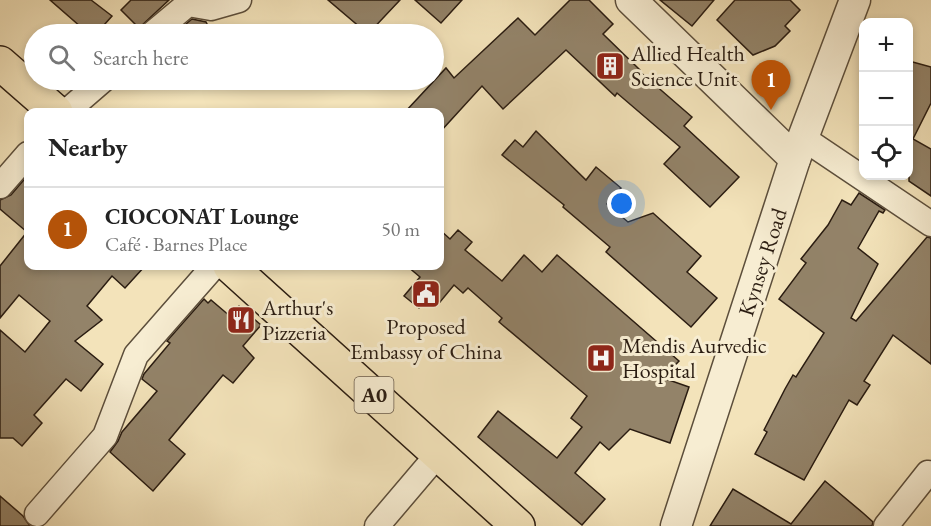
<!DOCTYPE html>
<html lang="en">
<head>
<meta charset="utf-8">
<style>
  :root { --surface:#fff; --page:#f6f6f6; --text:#222; --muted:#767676; --line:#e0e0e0; --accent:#b45309 }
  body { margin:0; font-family:"EB Garamond",serif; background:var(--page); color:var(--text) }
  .controls { position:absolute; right:18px; top:18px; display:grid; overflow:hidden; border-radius:12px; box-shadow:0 3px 9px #0003 }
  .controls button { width:54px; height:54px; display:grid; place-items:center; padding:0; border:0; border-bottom:2px solid var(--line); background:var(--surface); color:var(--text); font:30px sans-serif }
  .you { position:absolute; left:622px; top:204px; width:21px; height:21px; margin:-15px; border:4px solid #fff; border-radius:50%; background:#1a73e8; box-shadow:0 0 0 9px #1a73e833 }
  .badge { display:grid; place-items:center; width:39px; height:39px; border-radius:50%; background:var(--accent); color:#fff; font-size:20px; font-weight:700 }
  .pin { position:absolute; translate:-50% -50px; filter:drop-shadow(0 2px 3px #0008) }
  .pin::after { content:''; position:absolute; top:32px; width:21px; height:18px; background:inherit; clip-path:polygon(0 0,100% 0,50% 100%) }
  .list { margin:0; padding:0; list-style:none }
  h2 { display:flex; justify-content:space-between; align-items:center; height:78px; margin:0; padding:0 24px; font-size:26px }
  h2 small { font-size:20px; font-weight:400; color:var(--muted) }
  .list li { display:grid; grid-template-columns:39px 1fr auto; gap:18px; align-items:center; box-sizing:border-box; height:84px; padding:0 24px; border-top:2px solid var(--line) }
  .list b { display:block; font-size:22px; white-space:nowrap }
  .list p { margin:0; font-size:20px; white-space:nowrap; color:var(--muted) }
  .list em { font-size:20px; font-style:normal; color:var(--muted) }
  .icon { flex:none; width:33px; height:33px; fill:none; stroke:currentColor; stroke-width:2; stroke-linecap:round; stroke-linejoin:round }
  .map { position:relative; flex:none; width:931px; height:526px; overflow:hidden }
  .search { position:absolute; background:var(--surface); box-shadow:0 3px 9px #0003; left:24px; top:24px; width:420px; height:66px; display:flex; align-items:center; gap:15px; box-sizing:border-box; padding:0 21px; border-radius:33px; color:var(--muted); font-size:22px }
  .panel { position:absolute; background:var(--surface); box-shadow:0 3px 9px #0003; left:24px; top:108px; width:420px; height:162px; border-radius:12px }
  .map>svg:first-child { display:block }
</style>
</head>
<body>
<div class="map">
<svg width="931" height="526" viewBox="0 0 931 526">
  <rect width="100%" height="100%" fill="#f3e3ba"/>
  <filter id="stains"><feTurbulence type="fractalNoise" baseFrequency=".00333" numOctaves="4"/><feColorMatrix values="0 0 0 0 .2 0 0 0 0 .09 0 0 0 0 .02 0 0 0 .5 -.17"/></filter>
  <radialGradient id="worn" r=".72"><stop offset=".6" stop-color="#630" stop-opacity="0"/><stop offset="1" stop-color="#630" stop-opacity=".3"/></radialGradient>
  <g fill="#938369" stroke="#2a1c11" stroke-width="1.5">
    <path d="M50,0H91L112,16L96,34H89Z"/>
    <path d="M131,0H169L139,28L121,10Z"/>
    <path d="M328,0H400L368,34Z"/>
    <path d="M415,0H462L441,23Z"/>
    <path d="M570,0H589L613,24L603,34L640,70L639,71L692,117L684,126L739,177L710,207L664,164L680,147L617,93L615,96L566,50L503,109L482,86L440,132V112H405L446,68L454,78L518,18L535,35Z"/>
    <path d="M660,0H714L692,26Z"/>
    <path d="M735,0H790L800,10L785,26L790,31L775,46L753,55L717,20Z"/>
    <path d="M192,19L206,22L212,34H174Z"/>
    <path d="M909,61L931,67V103L913,139L931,149V196L909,181Z"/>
    <path d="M536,131L586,180L596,167L621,188L607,204L628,222L653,213L701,256L687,272L717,298L691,327L606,252L610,247L563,207L564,205L502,155L515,140L523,147Z"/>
    <path d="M28,175V266H145L125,288L112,276L87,306L102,320L75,341L103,364L81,391L66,379L34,415L42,423L22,446L13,438H0V330L25,352L50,321L19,295L0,318V266L27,232L0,209V200L11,195Z"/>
    <path d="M859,193L885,210L883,213L879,211L858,248L878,264L851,318L856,321L927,237L931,238V364L893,335L864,381L870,385L857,405L849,400L804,480L755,454L767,432L764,430L785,389L793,375L796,377L824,333L779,299L806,263L801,259L828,225L842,200L851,205Z"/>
    <path d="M440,230L450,239L458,230L472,242L465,250L502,281L524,255L542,272L557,255L679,361L663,378L689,387L670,443L630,429L609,450L600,442L575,473L605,499L582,525L478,437L498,411L557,458L582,427L571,418L587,396L499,322L502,318L468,288L463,293L454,285L440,302L430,294L419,308L404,296L420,277L407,266H440Z"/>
    <path d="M204,299L208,303L211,300L231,317L239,306L261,325L243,346L254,358L233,383L223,375L169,440L185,454L153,491L110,452L118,441L122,432L157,391L142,379L144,374L170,343L167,341Z"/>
    <path d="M825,481L863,513L873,522L872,526H710L733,489L791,524Z"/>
    <path d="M0,496L23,516L30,526H0Z"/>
  </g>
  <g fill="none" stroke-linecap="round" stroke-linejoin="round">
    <g stroke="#5c4e3b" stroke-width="27">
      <g id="minor">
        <path d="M152,34L188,4L211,8L239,0"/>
        <path d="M66,112L103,80"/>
        <path d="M803,138L931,224"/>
        <path d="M0,186L28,154"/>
        <path d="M37,514L105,436L136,355L214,266"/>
        <path d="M377,526L439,453"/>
        <path d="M886,526L928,473"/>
      </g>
    </g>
    <g stroke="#5c4e3b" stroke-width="33">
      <g id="tertiary">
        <path d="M631,0L795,159"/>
        <path d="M676,526L795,159L855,0"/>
      </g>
    </g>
    <g stroke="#2a1c11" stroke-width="36">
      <g id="trunk">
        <path d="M0,63L56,112"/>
        <path d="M230,266L518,526"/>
      </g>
    </g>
    <use href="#minor" stroke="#f7edd2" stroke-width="24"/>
    <use href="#tertiary" stroke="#f7edd2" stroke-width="30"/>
    <use href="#trunk" stroke="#f3e3ba" stroke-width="33"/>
  </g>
  <defs>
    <g id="building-square" transform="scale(1.5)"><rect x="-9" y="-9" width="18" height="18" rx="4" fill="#8f2418" stroke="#f7edd2"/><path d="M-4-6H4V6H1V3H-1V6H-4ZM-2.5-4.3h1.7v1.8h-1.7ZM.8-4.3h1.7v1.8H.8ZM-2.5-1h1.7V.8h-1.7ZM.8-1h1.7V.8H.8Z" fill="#fff"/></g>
    <g id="civic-square" transform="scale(1.5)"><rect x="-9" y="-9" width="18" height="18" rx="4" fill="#8f2418" stroke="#f7edd2"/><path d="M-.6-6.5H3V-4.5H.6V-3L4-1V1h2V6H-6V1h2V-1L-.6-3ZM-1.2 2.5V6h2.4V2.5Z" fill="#fff"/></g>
    <g id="restaurant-square" transform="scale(1.5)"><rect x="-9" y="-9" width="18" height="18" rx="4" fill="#8f2418" stroke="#f7edd2"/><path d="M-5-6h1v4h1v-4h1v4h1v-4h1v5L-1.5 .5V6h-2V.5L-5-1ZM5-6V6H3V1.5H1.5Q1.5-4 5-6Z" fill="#fff"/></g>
    <g id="hospital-square" transform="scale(1.5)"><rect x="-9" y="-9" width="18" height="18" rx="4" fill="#8f2418" stroke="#f7edd2"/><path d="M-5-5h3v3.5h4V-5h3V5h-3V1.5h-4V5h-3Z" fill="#fff"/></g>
  </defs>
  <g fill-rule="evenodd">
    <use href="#building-square" x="610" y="66"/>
    <use href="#civic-square" x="426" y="294"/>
    <use href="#restaurant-square" x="241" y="320"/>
    <use href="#hospital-square" x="601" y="358"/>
  </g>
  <g text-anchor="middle" stroke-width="6" stroke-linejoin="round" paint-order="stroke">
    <rect fill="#f7edd2" stroke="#685b4b" stroke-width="1.5" x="354.5" y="377" width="39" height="36" rx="4.5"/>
    <g font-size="21" font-weight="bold" fill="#2a1c11">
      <text x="374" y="402">A0</text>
    </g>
    <g font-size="22" fill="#2a1c11" stroke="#f7edd2" text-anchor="start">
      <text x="631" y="61">Allied Health<tspan x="631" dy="25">Science Unit</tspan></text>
      <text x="262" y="315">Arthur's<tspan x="262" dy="25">Pizzeria</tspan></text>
      <text x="426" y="334" text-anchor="middle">Proposed<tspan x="426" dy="25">Embassy of China</tspan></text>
      <text x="622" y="353">Mendis Aurvedic<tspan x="622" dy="25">Hospital</tspan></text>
    </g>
    <g font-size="22" fill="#2a1c11" stroke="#f7edd2">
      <text transform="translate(762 262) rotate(-72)" y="8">Kynsey Road</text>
    </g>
  </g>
  <rect width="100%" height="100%" filter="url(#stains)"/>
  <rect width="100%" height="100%" fill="url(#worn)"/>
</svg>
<div class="controls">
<button>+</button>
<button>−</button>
<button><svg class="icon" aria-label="locate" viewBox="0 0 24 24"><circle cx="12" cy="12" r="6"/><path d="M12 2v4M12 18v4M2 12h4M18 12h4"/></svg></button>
</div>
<div class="you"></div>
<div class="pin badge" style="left:771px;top:110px">1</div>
<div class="search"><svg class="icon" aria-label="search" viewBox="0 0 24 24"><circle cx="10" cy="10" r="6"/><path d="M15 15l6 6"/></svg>Search here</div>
<section class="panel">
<h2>Nearby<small></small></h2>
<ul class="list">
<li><span class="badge">1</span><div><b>CIOCONAT Lounge</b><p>Café · Barnes Place</p></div><em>50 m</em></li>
</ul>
</section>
</div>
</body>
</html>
